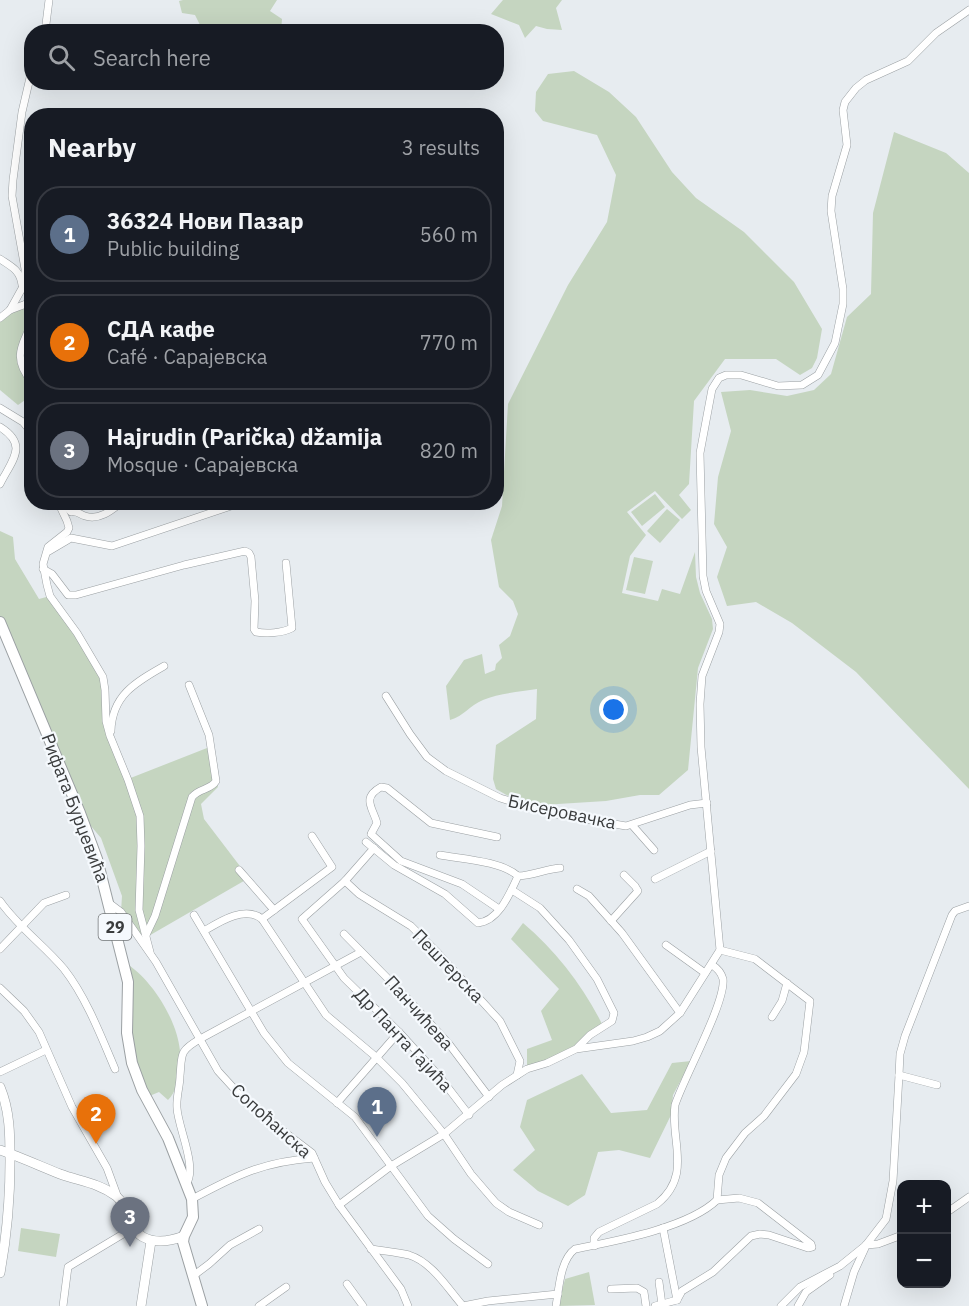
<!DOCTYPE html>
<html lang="en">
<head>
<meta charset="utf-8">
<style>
  :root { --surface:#171b24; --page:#242831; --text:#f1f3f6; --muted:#9ea1a6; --line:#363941; --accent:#7c65e0 }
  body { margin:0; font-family:"IBM Plex Sans",sans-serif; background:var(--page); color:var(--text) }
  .controls { position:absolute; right:18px; bottom:18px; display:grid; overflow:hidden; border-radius:12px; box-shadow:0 6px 24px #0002 }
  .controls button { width:54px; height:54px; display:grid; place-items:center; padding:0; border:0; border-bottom:2px solid var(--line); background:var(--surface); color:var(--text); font:30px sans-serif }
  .you { position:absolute; left:614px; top:710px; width:21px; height:21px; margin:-15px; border:4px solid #fff; border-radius:50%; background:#1a73e8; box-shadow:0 0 0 9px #1a73e833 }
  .badge { display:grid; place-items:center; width:39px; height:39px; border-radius:50%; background:var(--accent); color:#fff; font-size:20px; font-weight:700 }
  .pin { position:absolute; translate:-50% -50px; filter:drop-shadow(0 2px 3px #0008) }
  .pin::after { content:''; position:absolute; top:32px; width:21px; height:18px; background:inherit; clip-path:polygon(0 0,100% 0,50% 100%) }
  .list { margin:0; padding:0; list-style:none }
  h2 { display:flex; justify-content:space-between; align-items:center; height:78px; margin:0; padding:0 24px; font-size:26px }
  h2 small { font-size:20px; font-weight:400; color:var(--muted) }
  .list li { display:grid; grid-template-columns:39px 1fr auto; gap:18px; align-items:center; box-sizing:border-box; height:96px; margin:0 12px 12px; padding:0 12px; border:2px solid var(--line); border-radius:24px }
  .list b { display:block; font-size:22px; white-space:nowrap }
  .list p { margin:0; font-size:20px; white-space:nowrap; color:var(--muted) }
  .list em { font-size:20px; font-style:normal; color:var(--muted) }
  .icon { flex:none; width:33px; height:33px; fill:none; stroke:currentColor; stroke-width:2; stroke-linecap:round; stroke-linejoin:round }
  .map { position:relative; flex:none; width:969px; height:1306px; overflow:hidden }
  .search { position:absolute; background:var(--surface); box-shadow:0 6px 24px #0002; left:24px; top:24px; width:480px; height:66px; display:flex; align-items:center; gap:15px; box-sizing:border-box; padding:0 21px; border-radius:24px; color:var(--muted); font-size:22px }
  .panel { position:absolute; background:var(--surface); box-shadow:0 6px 24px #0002; left:24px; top:108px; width:480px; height:402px; border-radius:24px }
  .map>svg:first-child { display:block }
</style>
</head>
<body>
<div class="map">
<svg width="969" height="1306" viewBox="0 0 969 1306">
  <rect width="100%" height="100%" fill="#e7ecf0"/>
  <g fill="#c5d5c0">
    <path d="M183,0H277L270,11L282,19L281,31L242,30L233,24L222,31H203L195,15L182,13L179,1Z"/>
    <path d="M503,0H562L556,8L562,30L547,29L536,26L525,38L519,25L491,14Z"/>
    <path d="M574,71L609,92L636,117L672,172L696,198L744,232L794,282L822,329L817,358L812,368L800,375L776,359H725L694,401L689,484L679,495L691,510L682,519L655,491L627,512L646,535L630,556L622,593L658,601L662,589L680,594L695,552L696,577L700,593L712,619L713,629L698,668L688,770L659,795H640L606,801L526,806L496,789L493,779L496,745L536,719L537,689C520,692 499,693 483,700C470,705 464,716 450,720L446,686L464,660L482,654L485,674L495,670L496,664L502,658L499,645L510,636L518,614L513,601L499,587L491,540L502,506L508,404L568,285L607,222L616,175L597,135L543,121L535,111L536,92L548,74Z"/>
    <path d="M894,132L946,153L969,173V789L856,672L792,623L756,602L727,606L717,577L727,547L714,524L718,477L731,431L721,392L750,390L787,396L814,390L831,374L847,317L871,294L873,213Z"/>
    <path d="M31,298V396L18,405L0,390V318Z"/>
    <path d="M655,494L665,507L642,526L631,512Z"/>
    <path d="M667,509L680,520L660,543L647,531Z"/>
    <path d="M0,531L13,537L15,559L39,599L50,596L99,668L106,714L128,779L207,748L218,787L201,804L204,819L249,878L140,941L121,912L122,896L101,838L80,813L0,622Z"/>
    <path d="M634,557L653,561L645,594L626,590Z"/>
    <path d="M523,923C556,951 584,987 603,1026L576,1049L527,1069V1049L552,1040L541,1011L559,989L511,939Z"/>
    <path d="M124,962C151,978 177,1019 180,1051C180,1058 179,1067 178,1074C176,1085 176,1092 168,1100L159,1092L147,1097L138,1080Z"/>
    <path d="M691,1061L673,1095L671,1115L650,1158L619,1150L598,1152L585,1195L568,1206L538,1191L513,1170L535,1150L520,1127L527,1100L582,1074L611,1113L647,1110L672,1063Z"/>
    <path d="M21,1228L60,1234L56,1257L18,1251Z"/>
    <path d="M589,1272L595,1305L558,1306L565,1279Z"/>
  </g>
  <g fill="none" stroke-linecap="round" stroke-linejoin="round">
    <g stroke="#9ba0a3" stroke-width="8">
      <g id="street">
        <path d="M45,32L49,0"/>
        <path d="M0,259C12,267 20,270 22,285"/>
        <path d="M26,304C46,332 0,344 32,382"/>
        <path d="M10,310L26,304L32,298"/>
        <path d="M0,318L10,310L25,283V269L12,196L13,180L22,112L32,69"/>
        <path d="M0,408L23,422L32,433"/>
        <path d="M0,427C29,445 12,460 0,484"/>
        <path d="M58,502L67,521L69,528L67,532L48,547L43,564L47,585L50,596L77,633L103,677L105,690L106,721L110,736L128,780L140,816L141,846L139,910L150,952"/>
        <path d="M62,502L71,512C78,511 79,514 85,516C99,521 112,510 122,502"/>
        <path d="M49,551L71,538L112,546L243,502"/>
        <path d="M43,569L52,574L68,595H76L184,565L245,551L249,553L251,557L255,601L254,629L256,632C267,634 282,633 292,628L286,563"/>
        <path d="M386,696L410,734L427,757L446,771L500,798L550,813L626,826L690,805L707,803"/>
        <path d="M111,731C112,695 136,682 164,666"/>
        <path d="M632,825L654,850"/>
        <path d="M497,837L431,823L387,788L381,787C361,798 373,808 377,823L371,834L401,861L462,884L499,909"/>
        <path d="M366,842L394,865L445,894L478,923C499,921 510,893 518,876"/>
        <path d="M374,848L345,881L302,919L344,978L399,1032L439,1076L469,1115"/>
        <path d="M440,855C462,859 501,861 518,876C535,875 545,869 560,868"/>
        <path d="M239,870L274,910"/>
        <path d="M655,879L711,851"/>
        <path d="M345,881L359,894L411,926L436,951L500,1021L520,1061L517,1075"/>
        <path d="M577,889L589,896L622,933L680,1013"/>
        <path d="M512,890L540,908L569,940L597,979L614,1013L612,1021L590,1035L578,1047"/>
        <path d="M0,901C18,927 44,945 64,969C86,997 101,1036 115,1069"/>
        <path d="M109,903L121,912L156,962L218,1071L249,1105L312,1153L325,1182L339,1205L401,1289L408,1306"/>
        <path d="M194,915L264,1033L288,1063L355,1117L428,1216L454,1239L488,1264"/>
        <path d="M262,919L332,867L312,836"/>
        <path d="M611,921L638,891L635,886L624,875"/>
        <path d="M204,931C219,922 245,905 262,919L326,1015L376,1057L402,1083L444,1134L471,1174L496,1203L509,1212L539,1225"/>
        <path d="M344,934L406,997L449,1044L489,1097"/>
        <path d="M146,935L155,916L192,797C199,788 211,790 216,781L209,735L189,685"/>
        <path d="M666,945L705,973"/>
        <path d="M0,949L44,903L66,895"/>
        <path d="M0,988L24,1011L39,1032L72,1107L107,1168L118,1198"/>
        <path d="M772,1017L782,1001L787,983"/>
        <path d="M0,1072L46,1050"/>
        <path d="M899,1075L937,1085"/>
        <path d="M337,1103L399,1032"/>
        <path d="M186,1185C198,1167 178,1128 177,1108C176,1097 180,1086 180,1076C182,1054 179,1051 200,1039L361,952"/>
        <path d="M192,1199C237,1175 262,1162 314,1158"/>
        <path d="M339,1205L391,1166L444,1134L502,1085L527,1069L547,1063L576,1049L633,1041L647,1037L660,1031L680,1013L720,950L701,747L700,704L702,676L719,632L720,624L706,591L703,576L700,453L712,389L719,378L726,375H741L778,386L802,385L818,375L835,343L843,304V289L831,211L832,196L847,145L843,110L845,102L856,88L866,80L908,61L936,33L969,10"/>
        <path d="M946,1213L969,1197"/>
        <path d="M663,1228L677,1300"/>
        <path d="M866,1245L878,1244L902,1235"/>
        <path d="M594,1246V1238L599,1232L657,1204C693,1175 670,1141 675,1105C684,1077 726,1002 723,979C721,972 717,968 712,965"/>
        <path d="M371,1249C384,1251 397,1252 409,1255C432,1262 448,1289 463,1306"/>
        <path d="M193,1276L209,1264L230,1245L259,1229"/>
        <path d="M659,1282L662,1305"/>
        <path d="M347,1284L363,1306"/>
        <path d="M611,1289L637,1288L644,1292L646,1306"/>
        <path d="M63,1306L68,1267L133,1228"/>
        <path d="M259,1306L286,1287"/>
        <path d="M463,1306L488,1301L558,1294"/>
        <path d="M556,1306C559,1289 560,1260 575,1249C615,1241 688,1228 717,1200L719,1175L726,1158L745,1133L764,1116L796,1074L804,1052L810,1001L755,959L720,950"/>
        <path d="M655,1306L677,1300L682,1291L713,1272L751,1236L760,1234L769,1235L808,1248L812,1247L811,1244L758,1203L739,1198L717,1200"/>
        <path d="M781,1306L800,1287L840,1266L866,1245L886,1219L893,1181L899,1075L900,1054L905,1036L952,915L955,911L969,906"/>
        <path d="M798,1306L806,1292L830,1275"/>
        <path d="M844,1306L854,1272L865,1248"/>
      </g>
    </g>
    <g stroke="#9ba0a3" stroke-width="10">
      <g id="secondary">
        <path d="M0,1087C10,1111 10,1135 10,1161C10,1199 7,1235 0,1273"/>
        <path d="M0,1150C20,1157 40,1166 60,1174C79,1181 99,1183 116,1196C129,1206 127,1228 143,1237C156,1244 171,1241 184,1236"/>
        <path d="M141,1306L151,1241"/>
      </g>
    </g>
    <g stroke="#9ba0a3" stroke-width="12">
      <path id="primary" d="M0,622L80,813L97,859L128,982L127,1033L132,1063L142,1090L168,1138L192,1199L193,1217L184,1236L183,1242L202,1306"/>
    </g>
    <use href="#street" stroke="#fff" stroke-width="7"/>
    <use href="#secondary" stroke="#fff" stroke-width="9"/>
    <use href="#primary" stroke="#fff" stroke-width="10"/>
  </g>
  <g text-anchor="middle" stroke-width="4.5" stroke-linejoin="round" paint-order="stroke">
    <rect fill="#f5f9fd" stroke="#727577" stroke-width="1.5" x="98.5" y="914" width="33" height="26" rx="4.5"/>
    <g font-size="16" font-weight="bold" fill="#3a3c3d">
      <text x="115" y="933">29</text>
    </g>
    <g font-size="18" fill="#3a3c3d" stroke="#f5f9fd">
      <text transform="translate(75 808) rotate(69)" y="6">Рифата Бурџевића</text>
      <text transform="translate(562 812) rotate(12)" y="6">Бисеровачка</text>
      <text transform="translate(448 966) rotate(46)" y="6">Пештерска</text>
      <text transform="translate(419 1013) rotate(48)" y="6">Панчићева</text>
      <text transform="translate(403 1040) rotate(47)" y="6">Др Панта Гајића</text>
      <text transform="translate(271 1121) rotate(42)" y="6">Сопоћанска</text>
    </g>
  </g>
</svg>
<div class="controls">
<button>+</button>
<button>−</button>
</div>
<div class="you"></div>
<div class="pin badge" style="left:377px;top:1137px;background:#5c6f8a">1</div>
<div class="pin badge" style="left:96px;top:1144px;background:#e8710a">2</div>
<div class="pin badge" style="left:130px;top:1247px;background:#6b7280">3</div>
<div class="search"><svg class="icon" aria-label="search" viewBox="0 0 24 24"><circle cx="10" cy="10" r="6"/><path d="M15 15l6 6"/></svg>Search here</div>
<section class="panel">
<h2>Nearby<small>3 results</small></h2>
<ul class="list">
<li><span class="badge" style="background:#5c6f8a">1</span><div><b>36324 Нови Пазар</b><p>Public building</p></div><em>560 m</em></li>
<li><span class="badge" style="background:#e8710a">2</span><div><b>СДА кафе</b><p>Café · Сарајевска</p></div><em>770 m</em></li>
<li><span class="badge" style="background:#6b7280">3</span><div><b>Hajrudin (Parička) džamija</b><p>Mosque · Сарајевска</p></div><em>820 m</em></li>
</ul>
</section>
</div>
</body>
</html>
